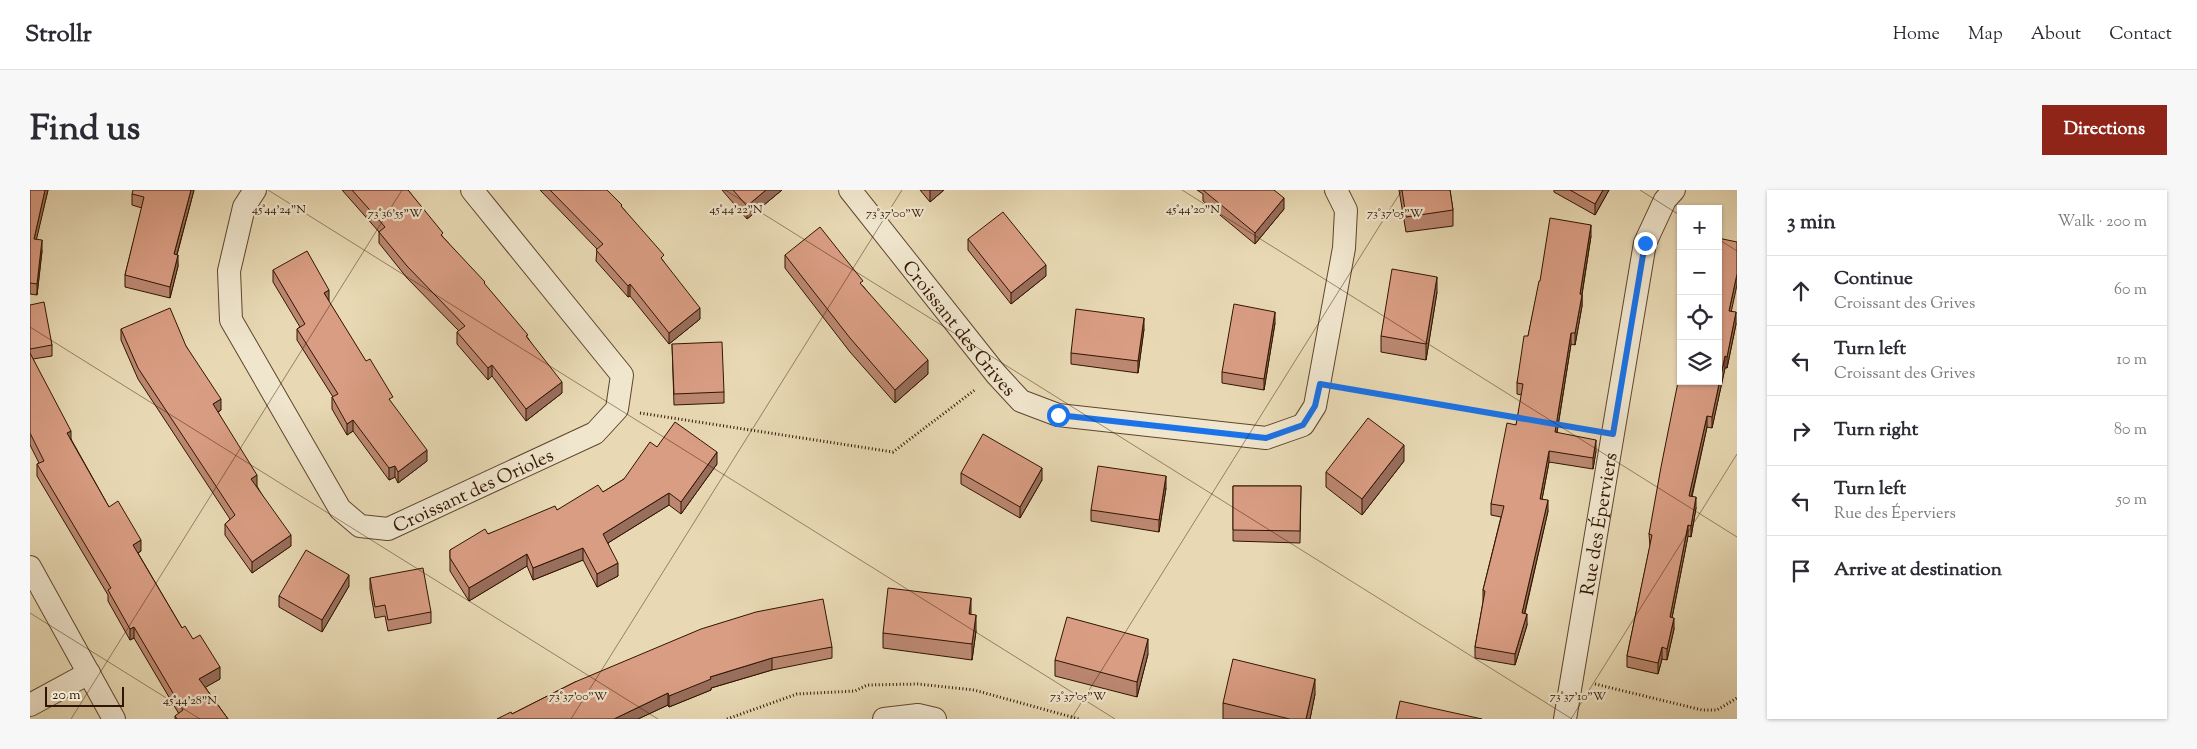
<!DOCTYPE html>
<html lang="en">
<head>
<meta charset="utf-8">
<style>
  :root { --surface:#fff; --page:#f7f7f7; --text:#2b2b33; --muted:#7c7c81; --line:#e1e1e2; --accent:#8f2418 }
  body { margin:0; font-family:"Sorts Mill Goudy",serif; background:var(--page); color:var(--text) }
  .controls { position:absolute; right:15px; top:15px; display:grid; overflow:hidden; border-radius:0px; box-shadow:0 1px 4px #0004 }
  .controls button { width:45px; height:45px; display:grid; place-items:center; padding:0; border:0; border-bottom:1px solid var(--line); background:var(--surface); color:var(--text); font:25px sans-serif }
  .scale { position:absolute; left:15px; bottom:12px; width:79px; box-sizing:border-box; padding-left:5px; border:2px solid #311500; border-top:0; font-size:14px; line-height:18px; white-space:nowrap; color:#311500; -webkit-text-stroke:4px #f0e6ce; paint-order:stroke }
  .stop { position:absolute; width:15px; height:15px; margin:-11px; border:4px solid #1a73e8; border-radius:50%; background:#fff }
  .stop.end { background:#1a73e8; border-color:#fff; box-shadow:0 1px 5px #0008 }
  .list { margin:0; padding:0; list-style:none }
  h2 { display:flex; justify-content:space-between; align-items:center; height:65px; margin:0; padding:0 20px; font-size:21px }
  h2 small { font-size:16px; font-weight:400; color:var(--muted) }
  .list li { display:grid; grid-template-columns:32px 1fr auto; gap:15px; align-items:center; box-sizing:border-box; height:70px; padding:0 20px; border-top:1px solid var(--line) }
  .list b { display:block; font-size:19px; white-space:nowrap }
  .list p { margin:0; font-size:16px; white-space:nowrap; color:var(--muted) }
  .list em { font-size:16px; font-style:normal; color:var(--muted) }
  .icon { flex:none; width:28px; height:28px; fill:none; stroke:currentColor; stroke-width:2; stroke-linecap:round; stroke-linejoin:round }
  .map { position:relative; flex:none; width:1707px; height:529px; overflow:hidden; border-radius:0px }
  header { display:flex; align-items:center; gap:30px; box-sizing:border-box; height:70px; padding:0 25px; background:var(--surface); border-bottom:1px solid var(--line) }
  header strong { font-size:24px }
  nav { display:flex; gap:28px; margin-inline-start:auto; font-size:18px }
  .intro { display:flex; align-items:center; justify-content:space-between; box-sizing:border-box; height:120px; padding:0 30px }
  h1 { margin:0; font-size:35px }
  .button { padding:12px 22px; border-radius:0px; background:var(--accent); color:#fff; font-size:18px; font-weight:700 }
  main { display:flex; gap:30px; padding:0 30px }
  aside { flex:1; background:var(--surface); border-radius:0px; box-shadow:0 1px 4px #0004 }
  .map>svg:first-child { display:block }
</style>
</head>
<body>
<header>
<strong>Strollr</strong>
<nav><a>Home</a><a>Map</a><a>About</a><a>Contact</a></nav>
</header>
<div class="intro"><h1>Find us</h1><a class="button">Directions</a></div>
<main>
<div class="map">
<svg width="1707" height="529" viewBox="0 0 1707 529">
  <rect width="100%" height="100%" fill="#e8d9b4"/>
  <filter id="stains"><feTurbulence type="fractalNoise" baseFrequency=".004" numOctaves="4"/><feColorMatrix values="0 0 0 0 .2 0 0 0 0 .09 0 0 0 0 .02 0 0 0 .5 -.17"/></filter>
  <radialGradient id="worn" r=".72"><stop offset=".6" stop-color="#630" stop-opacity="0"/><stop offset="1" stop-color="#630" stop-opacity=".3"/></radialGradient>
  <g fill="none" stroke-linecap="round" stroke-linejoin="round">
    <g stroke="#5f462d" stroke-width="24">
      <g id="street">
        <path id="s1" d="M225,0L214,17L199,81L201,130L310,319L330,336L358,339L565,243L587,219L592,185L442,0"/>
        <path id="s2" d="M820,0L966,184L991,211L1028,225L1236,248L1273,235L1285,216L1314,58L1316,20L1306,0"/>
        <path d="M0,377L84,529"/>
        <path d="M0,515L59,483"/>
        <path d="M854,529L888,525L905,529"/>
        <path id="s3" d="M1535,529L1615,53L1635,10L1644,0"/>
      </g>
    </g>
    <g stroke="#311500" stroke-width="3" stroke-dasharray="1 2.5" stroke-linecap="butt">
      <path d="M1313,198L1492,228"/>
      <path d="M610,223L863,262L946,199"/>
      <path d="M1525,234L1561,240"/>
      <path d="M1565,494L1672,520H1687L1707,508"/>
      <path d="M697,529L767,504L825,501L837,495L888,494L944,500L1049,529"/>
    </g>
    <use href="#street" stroke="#f0e6ce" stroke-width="22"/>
  </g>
  <g fill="#bb8771" stroke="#311500">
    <path d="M0,0H18L6,49L12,61L7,105L0,104Z"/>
    <path d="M164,0L147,65L148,76L140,108L95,97V85L112,18L102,15V4Z"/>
    <path d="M312,0H378L413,47L455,95L498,148L532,203L496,231L462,186L458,190L427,154V142L429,141L377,88L349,53V42Z"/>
    <path d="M510,0H577L592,17L634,72L670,129L639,154L600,106L598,107L566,71L567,59Z"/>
    <path d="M692,0H752L717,29Z"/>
    <path d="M890,0H914L900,12Z"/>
    <path d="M1167,0H1244L1254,19L1225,54L1173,11V4Z"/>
    <path d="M1369,0H1420L1423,20V36L1376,42Z"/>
    <path d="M1524,0H1579L1565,25L1524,2Z"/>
    <path d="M1561,46L1552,105V116L1545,155L1541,154L1527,243L1566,261L1563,279L1519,272L1512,309L1518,321L1495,423L1497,435L1485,475L1445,468V457L1453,412V400L1471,327L1461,325V314L1486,235L1492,205L1487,204V193L1498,146L1510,91Z"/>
    <path d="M938,49L1016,86L981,114L938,60Z"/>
    <path d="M755,65L833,96L898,184L865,213L820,162L755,78Z"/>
    <path d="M243,80L299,112L397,271L368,293L365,287L359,290L323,241L317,245L302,219V207H303L267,150V139L270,137L243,92Z"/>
    <path d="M1407,102L1396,170L1351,162V146Z"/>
    <path d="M0,115L22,155V166L3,169L41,249L79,317L111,361L108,363L152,438L163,449L190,489L175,497L198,529H145V526L149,524L104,448L100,450L78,411V405L7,286V274L9,273L0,255Z"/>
    <path d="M1702,121L1706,134L1697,178H1695L1682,238L1677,237L1662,307L1666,318L1661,347L1658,346L1642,428L1644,439L1637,470L1632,469L1628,484L1597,477V466L1620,356L1619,344Z"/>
    <path d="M1245,133L1234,200L1192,193V182Z"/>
    <path d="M91,139L156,156L191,220L188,222L227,296L261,356L222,383L195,345V334L200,329L108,189L91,150Z"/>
    <path d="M1114,139L1108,183L1041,174V163Z"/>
    <path d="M642,154L694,202V213L644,215Z"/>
    <path d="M1374,271L1332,325L1296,297V282Z"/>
    <path d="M687,274L651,324L639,315L578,353L588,386L567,397L553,370L503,390L497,376L439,411L420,381V360L458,344L527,320L573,302L594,289Z"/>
    <path d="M931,283L1012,290L990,328L931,294Z"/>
    <path d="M1203,296H1271L1270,353L1203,351Z"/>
    <path d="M1136,298L1129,342L1061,331V320Z"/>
    <path d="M340,388L401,422V433L358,441L355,426L345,428L340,399Z"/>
    <path d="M319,396L292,442L249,417V406Z"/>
    <path d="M940,424L946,441L942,470L853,458V443Z"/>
    <path d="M802,457V468L742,480L681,498V500L639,517L638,515L608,529H467L482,524L545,492Z"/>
    <path d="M1118,464L1107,507L1025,486V470Z"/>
    <path d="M1285,504L1280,529H1193V513Z"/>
  </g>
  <g fill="#986e5c" stroke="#311500">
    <path d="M15,0H18L4,60V49Z"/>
    <path d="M161,0H164L144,75V64Z"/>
    <path d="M736,0H752L717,29V16Z"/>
    <path d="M900,0H914L900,12Z"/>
    <path d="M1573,0H1579L1565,25V14Z"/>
    <path d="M1254,8V19L1225,54V43Z"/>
    <path d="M1561,35V46L1550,116V104Z"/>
    <path d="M12,50V61L7,105V94Z"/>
    <path d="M148,65V76L140,108V97Z"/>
    <path d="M1016,75V86L981,114V103Z"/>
    <path d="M1707,84V95L1699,132V121Z"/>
    <path d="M1407,87V102L1396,170V154Z"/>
    <path d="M600,94V106L598,107V96Z"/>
    <path d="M299,100V112L294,103Z"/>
    <path d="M1552,105V116L1545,155V143Z"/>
    <path d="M670,118V129L639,154V143Z"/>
    <path d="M1245,122V133L1234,200V189Z"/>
    <path d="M1706,122V134L1697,178V167Z"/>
    <path d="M1114,128V139L1108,183V171Z"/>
    <path d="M1541,143V154L1525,254V242Z"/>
    <path d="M1695,166V178L1682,238V227Z"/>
    <path d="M898,170V184L865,213V200Z"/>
    <path d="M462,175V186L458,190V178Z"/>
    <path d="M532,192V203L496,231V219Z"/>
    <path d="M191,209V220L183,225V214Z"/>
    <path d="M1677,226V237L1659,317V306Z"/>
    <path d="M323,230V241L317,245V234Z"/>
    <path d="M41,241V252L37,243Z"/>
    <path d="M1566,250V261L1563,279V268Z"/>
    <path d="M1374,255V271L1332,325V309Z"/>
    <path d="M397,260V271L368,293V282Z"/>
    <path d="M1519,261V272L1510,320V309Z"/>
    <path d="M687,262V274L651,324V312Z"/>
    <path d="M365,276V287L359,290V278Z"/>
    <path d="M1012,278V290L990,328V317Z"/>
    <path d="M227,285V296L221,300V289Z"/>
    <path d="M1136,286V298L1129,342V330Z"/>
    <path d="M639,303V315L573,356V344Z"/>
    <path d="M1666,307V318L1661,347V336Z"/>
    <path d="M1518,310V321L1492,434V423Z"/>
    <path d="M1658,335V346L1640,438V427Z"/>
    <path d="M261,345V356L222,383V372Z"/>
    <path d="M111,350V361L103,366V355Z"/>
    <path d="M553,358V370L503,390V378Z"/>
    <path d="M497,364V376L439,411V398Z"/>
    <path d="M588,373V386L567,397V384Z"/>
    <path d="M319,385V396L292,442V430Z"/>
    <path d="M941,408V424L939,440V424Z"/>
    <path d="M1497,424V435L1485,475V464Z"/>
    <path d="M946,425V441L942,470V454Z"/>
    <path d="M1644,428V439L1637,470V459Z"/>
    <path d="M104,437V448L100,450V439Z"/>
    <path d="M1118,449V464L1107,507V492Z"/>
    <path d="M1632,457V469L1628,484V473Z"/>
    <path d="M742,468V480L681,498V500L639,517V506L680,487Z"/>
    <path d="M190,477V489L169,501V489Z"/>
    <path d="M1285,489V504L1280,529H1276Z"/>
    <path d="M638,503V515L608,529H584Z"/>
  </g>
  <g fill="#d99d83" stroke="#311500">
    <path d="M0,0H15L4,49L12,50L7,94L0,93Z"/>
    <path d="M103,0H161L144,64L148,65L140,97L95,85L114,7L102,4Z"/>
    <path d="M322,0H378L413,43L411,45L455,92L454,93L498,145L496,146L532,192L496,219L462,175L458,178L427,142L435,136L377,76L349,42L355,37Z"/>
    <path d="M520,0H577L592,15L591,16L634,65L631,68L670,118L639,143L600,94L598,96L566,60L573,54Z"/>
    <path d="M703,0H736L717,16Z"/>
    <path d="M1173,0H1244L1254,8L1225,43Z"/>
    <path d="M1372,0H1420L1423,20L1376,27Z"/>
    <path d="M1540,0H1573L1565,14Z"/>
    <path d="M973,22L1016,75L981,103L938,49Z"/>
    <path d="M1520,28L1561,35L1550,104L1552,105L1545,143H1541L1525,242L1566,250L1563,268L1519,261L1510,309L1518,310L1492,423L1497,424L1485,464L1445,457L1455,401L1453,400L1474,316L1461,314L1477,233L1486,235L1493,194L1487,193L1494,146H1498L1509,91H1510Z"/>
    <path d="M790,37L833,91L830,93L898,170L865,200L820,148L755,65Z"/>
    <path d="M1688,48L1707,52V84L1699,121L1706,122L1697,167L1695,166L1682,227L1677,226L1659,306L1666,307L1661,336L1658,335L1640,427L1644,428L1637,459L1632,457L1628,473L1597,466L1622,345L1619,344L1631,277L1651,177V191H1688Z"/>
    <path d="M277,61L299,100L294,103L336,171L340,169L363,207L359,209L397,260L368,282L365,276L359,278L323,230L317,234L302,207L308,204L267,139L275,134L243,80Z"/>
    <path d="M1362,79L1407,87L1396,154L1351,146Z"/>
    <path d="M14,112L22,155L0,159V115Z"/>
    <path d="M1204,114L1245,122L1234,189L1192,182Z"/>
    <path d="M140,118L156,156L191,209L183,214L227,285L221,289L261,345L222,372L195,334L205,325L108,178L91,139Z"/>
    <path d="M1046,119L1114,128L1108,171L1041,163Z"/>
    <path d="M692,152L694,202L644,204L642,154Z"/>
    <path d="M0,163L41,241L37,243L79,317L88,311L111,350L103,355L152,438L155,436L163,449L170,445L190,477L169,489L198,529H147L145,526L153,520L104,437L100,439L78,400L81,398L7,274L14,271L0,243Z"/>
    <path d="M1338,228L1374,255L1332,309L1296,282Z"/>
    <path d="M645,232L687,262L651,312L639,303L573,344L588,373L567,384L553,358L503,378L497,364L439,398L420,368V360L455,339L458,344L525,316L527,320L568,295L573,302L594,289L620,252L627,257Z"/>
    <path d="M953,244L1012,278L990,317L931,283Z"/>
    <path d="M1068,276L1136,286L1129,330L1061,320Z"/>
    <path d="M1203,296H1271L1270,341L1203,340Z"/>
    <path d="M276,360L319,385L292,430L249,406Z"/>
    <path d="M393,378L401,422L358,430L355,415L345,417L340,388Z"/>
    <path d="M858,398L941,408L939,424L946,425L942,454L853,443Z"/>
    <path d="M793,409L802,457L742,468L680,487L681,489L639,506L638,503L584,529H467L481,522L482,524L545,492L671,439L726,422Z"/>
    <path d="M1037,427L1118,449L1107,492L1025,470Z"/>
    <path d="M1203,469L1285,489L1276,529H1260L1193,513Z"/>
    <path d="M1370,511L1452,529H1366Z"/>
  </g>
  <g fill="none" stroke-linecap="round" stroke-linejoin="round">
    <path stroke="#1a73e8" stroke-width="6" d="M1028,225L1236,248L1273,235L1285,216L1290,194L1583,244L1615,53"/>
  </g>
  <path fill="none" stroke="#311500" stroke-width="1" stroke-opacity="0.45" d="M238,0L1085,529M695,0L1542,529M1152,0L1707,347M1610,0L1651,26M1688,49L1707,61M0,137L628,529M0,423L170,529M41,529L372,0M541,529L872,0M1041,529L1372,0M1541,529L1707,264"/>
  <g text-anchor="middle" stroke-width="4.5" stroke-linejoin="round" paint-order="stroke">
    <g font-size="19" fill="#311500" stroke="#f0e6ce">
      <text dy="7" stroke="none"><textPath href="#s2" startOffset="176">Croissant des Grives</textPath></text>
      <text dy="7" stroke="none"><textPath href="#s1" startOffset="501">Croissant des Orioles</textPath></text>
      <text dy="7" stroke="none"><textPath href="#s3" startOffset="198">Rue des Éperviers</textPath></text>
    </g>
  </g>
  <g font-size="12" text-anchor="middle" fill="#311500" stroke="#f0e6ce" stroke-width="4.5" stroke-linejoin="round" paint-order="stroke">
    <text x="249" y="23">45°44'24"N</text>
    <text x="706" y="23">45°44'22"N</text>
    <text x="1163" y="23">45°44'20"N</text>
    <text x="365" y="27">73°36'55"W</text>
    <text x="865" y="27">73°37'00"W</text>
    <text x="1365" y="27">73°37'05"W</text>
    <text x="548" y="510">73°37'00"W</text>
    <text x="1048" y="510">73°37'05"W</text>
    <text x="1548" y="510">73°37'10"W</text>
    <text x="160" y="514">45°44'28"N</text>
  </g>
  <rect width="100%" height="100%" filter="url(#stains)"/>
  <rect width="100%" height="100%" fill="url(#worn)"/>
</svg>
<div class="controls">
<button>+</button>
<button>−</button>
<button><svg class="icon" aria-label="locate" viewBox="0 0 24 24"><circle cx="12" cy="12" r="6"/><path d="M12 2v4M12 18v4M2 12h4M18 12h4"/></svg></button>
<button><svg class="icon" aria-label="layers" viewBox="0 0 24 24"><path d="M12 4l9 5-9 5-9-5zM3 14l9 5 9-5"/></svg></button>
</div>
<div class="scale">20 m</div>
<div class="stop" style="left:1028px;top:225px"></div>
<div class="stop end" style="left:1615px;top:53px"></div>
</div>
<aside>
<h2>3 min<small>Walk · 200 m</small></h2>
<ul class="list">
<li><svg class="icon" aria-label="ahead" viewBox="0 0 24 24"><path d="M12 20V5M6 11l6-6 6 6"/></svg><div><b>Continue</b><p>Croissant des Grives</p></div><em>60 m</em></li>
<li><svg class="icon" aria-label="left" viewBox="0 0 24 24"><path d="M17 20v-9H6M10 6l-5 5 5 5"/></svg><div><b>Turn left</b><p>Croissant des Grives</p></div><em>10 m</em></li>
<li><svg class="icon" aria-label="right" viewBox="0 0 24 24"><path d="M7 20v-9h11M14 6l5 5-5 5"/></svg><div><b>Turn right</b></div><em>80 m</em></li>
<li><svg class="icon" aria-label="left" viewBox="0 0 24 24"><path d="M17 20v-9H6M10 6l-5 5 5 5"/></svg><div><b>Turn left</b><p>Rue des Éperviers</p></div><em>50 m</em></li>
<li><svg class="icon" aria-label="arrive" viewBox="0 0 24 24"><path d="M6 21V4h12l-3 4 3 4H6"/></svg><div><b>Arrive at destination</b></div></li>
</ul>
</aside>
</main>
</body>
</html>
